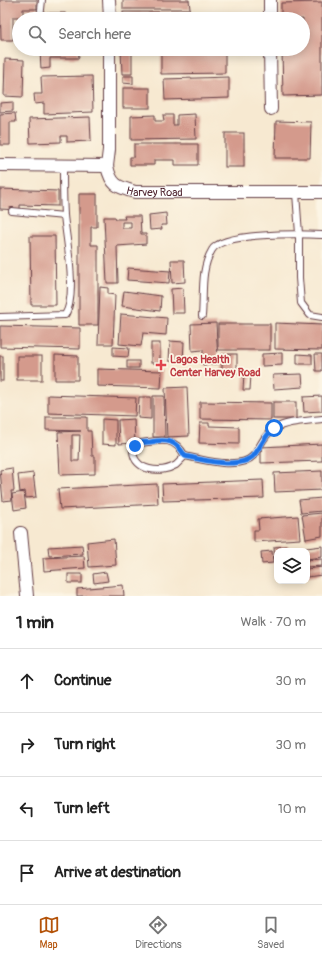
<!DOCTYPE html>
<html lang="en">
<head>
<meta charset="utf-8">
<style>
  :root { --surface:#fff; --page:#f6f6f6; --text:#222; --muted:#767676; --line:#e0e0e0; --accent:#b45309 }
  body { margin:0; font-family:Pangolin,sans-serif; background:var(--page); color:var(--text) }
  .controls { position:absolute; right:12px; bottom:12px; display:grid; overflow:hidden; border-radius:8px; box-shadow:0 2px 10px #0003 }
  .controls button { width:36px; height:36px; display:grid; place-items:center; padding:0; border:0; border-bottom:1px solid var(--line); background:var(--surface); color:var(--text); font:20px sans-serif }
  .stop { position:absolute; width:12px; height:12px; margin:-9px; border:3px solid #1a73e8; border-radius:50%; background:#fff }
  .stop.end { background:#1a73e8; border-color:#fff; box-shadow:0 1px 4px #0008 }
  .list { margin:0; padding:0; list-style:none }
  h2 { display:flex; justify-content:space-between; align-items:center; height:52px; margin:0; padding:0 16px; font-size:17px }
  h2 small { font-size:13px; font-weight:400; color:var(--muted) }
  .list li { display:grid; grid-template-columns:26px 1fr auto; gap:12px; align-items:center; box-sizing:border-box; height:64px; padding:0 16px; border-top:1px solid var(--line) }
  .list b { display:block; font-size:15px; white-space:nowrap }
  .list em { font-size:13px; font-style:normal; color:var(--muted) }
  .icon { flex:none; width:22px; height:22px; fill:none; stroke:currentColor; stroke-width:2; stroke-linecap:round; stroke-linejoin:round }
  .map { position:relative; flex:none; width:322px; height:596px; overflow:hidden }
  .search { position:absolute; background:var(--surface); box-shadow:0 2px 10px #0003; left:12px; right:12px; top:12px; height:44px; display:flex; align-items:center; gap:10px; box-sizing:border-box; padding:0 14px; border-radius:22px; color:var(--muted); font-size:15px }
  .sheet { height:308px; background:var(--surface) }
  nav { display:flex; justify-content:space-around; align-items:center; box-sizing:border-box; height:56px; border-top:1px solid var(--line); background:var(--surface); font-size:11px; color:var(--muted) }
  nav a { display:grid; justify-items:center; gap:2px }
  nav .on { color:var(--accent) }
  .map>svg:first-child { display:block }
</style>
</head>
<body>
<div class="map">
<svg width="322" height="596" viewBox="0 0 322 596">
  <rect width="100%" height="100%" fill="#fcf5e5"/>
  <filter id="ink" filterUnits="userSpaceOnUse"><feTurbulence type="fractalNoise" baseFrequency=".025" numOctaves="2"/><feDisplacementMap in="SourceGraphic" scale="8" xChannelSelector="R" yChannelSelector="G"/><feConvolveMatrix kernelMatrix="1 2 1 2 8 2 1 2 1" color-interpolation-filters="sRGB"/></filter>
  <filter id="wash" filterUnits="userSpaceOnUse"><feTurbulence type="fractalNoise" baseFrequency=".012" numOctaves="4" result="noise"/><feDisplacementMap in="SourceGraphic" scale="16" xChannelSelector="R" yChannelSelector="G"/><feGaussianBlur stdDeviation="0.9" result="paint"/><feColorMatrix in="noise" values="0 0 0 0 0 0 0 0 0 0 0 0 0 0 0 0 0 1.4 0 .05"/><feComposite in="paint" operator="in"/></filter>
  <g filter="url(#wash)">
    <rect width="100%" height="100%" fill="#f7e9d1"/>
    <g id="blocks">
      <g fill="#d49a8c" fill-rule="evenodd">
        <path d="M0,0H37V9H23V17H13V40H1Z"/>
        <path d="M123,0H189L190,9H123Z"/>
        <path d="M322,2V95L283,96L282,49H303V19H281V3Z"/>
        <rect x="123" y="12" width="67" height="7"/>
        <rect x="42" y="13" width="23" height="6"/>
        <path d="M40,49H78L79,58H50V68L41,69Z"/>
        <path d="M121,49H132V74H122Z"/>
        <path d="M225,49V73L161,74V50Z"/>
        <path d="M5,59L24,60L23,97L4,96Z"/>
        <path d="M92,76L93,112L44,114V103L35,104L34,94H42L41,77Z"/>
        <path d="M123,76H133V84L123,83Z"/>
        <path d="M229,77V98L165,100L164,79Z"/>
        <rect x="123" y="88" width="27" height="20"/>
        <path d="M13,102V111L0,112V103Z"/>
        <path d="M15,113L16,122H10V145H0V114Z"/>
        <path d="M195,114L196,139L131,140V116L155,115V121H164L163,115H173V125H177V115Z"/>
        <path d="M90,117L91,141L67,142V136H61V142L30,143L29,119Z"/>
        <path d="M276,121L311,122L310,158H275Z"/>
        <rect x="225" y="133" width="19" height="34"/>
        <path d="M134,144H198V165H175V160H154V165H130V157H134Z"/>
        <path d="M0,189L58,191V206L20,205V210L0,209Z"/>
        <path d="M79,194H97V227H91V245H98V325H79Z"/>
        <path d="M166,213L167,225H161L162,229L150,230L149,215Z"/>
        <path d="M124,216H140L141,234H146V244L117,246L118,283H107L104,217H115L116,219H125ZM122,222H131V228H122Z"/>
        <path d="M30,236H55L56,305H31Z"/>
        <path d="M171,260H184L185,282L172,283Z"/>
        <path d="M128,268L170,271L169,283L127,280Z"/>
        <path d="M100,287L108,288V294L115,295L113,344H98Z"/>
        <path d="M183,288L184,313H172L171,289Z"/>
        <path d="M124,291L161,296L160,311L122,306Z"/>
        <path d="M121,314L167,318L166,335L143,333L141,346L119,344Z"/>
        <path d="M216,323L218,364L203,365V350L192,351L191,324Z"/>
        <path d="M275,323L322,325V350L275,349Z"/>
        <rect x="218" y="324" width="52" height="26"/>
        <path d="M0,326L80,328V349L0,347Z"/>
        <path d="M170,341L184,342L183,362L169,361Z"/>
        <rect x="151" y="343" width="9" height="20"/>
        <path d="M113,347L129,348L128,357L113,356Z"/>
        <path d="M282,353V365L262,366V354Z"/>
        <rect x="222" y="354" width="15" height="19"/>
        <path d="M297,354L312,355V364H297Z"/>
        <path d="M315,354H322V371H316Z"/>
        <path d="M55,355L78,356V380H55Z"/>
        <rect x="0" y="356" width="3" height="25"/>
        <rect x="17" y="356" width="25" height="24"/>
        <rect x="127" y="361" width="12" height="7"/>
        <path d="M97,369L162,371L161,388L97,386Z"/>
        <path d="M244,374H251L250,390H243Z"/>
        <path d="M302,374L303,387L274,389L273,375Z"/>
        <path d="M187,387L189,436L167,437L165,388Z"/>
        <path d="M48,395L136,398L135,416L48,413Z"/>
        <path d="M153,396H164L165,437H153Z"/>
        <path d="M322,396V411L304,412L303,397Z"/>
        <path d="M139,397H151V419L138,418Z"/>
        <path d="M200,402L271,403V420L200,419Z"/>
        <rect x="273" y="402" width="23" height="17"/>
        <path d="M46,417H87V431H91L92,456H95V474L60,475L58,432L81,431L46,430ZM72,435H80L79,461H72Z"/>
        <path d="M102,419L116,420V445L102,444Z"/>
        <path d="M134,419L135,443L119,444L118,420Z"/>
        <path d="M200,423H209V426L239,427V444L199,443Z"/>
        <path d="M322,444V461L261,463V447Z"/>
        <path d="M12,468L14,491H11L12,500L3,501L0,470Z"/>
        <path d="M322,471V490L275,492L274,473Z"/>
        <path d="M33,473L36,497L26,498L25,491L20,492L18,475Z"/>
        <path d="M263,480L264,498L163,501L162,484Z"/>
        <path d="M157,484L158,504L60,509L58,489Z"/>
        <path d="M24,492L26,508L14,510L12,494Z"/>
        <path d="M322,498V511L301,513L299,500Z"/>
        <path d="M322,513V536L306,539L302,515Z"/>
        <path d="M298,516L300,539L254,542V530H259L258,519Z"/>
        <path d="M114,539L116,565L89,567L87,542Z"/>
        <path d="M82,545L83,554L49,556L48,547Z"/>
        <path d="M288,546V551H277V562H275L274,547Z"/>
        <path d="M322,546V557L307,559V551H291V550Z"/>
        <path d="M272,551L273,563L262,564L261,552Z"/>
        <path d="M84,556L85,568L44,571L43,558Z"/>
        <path d="M322,559V566L307,567V560Z"/>
        <path d="M322,567V575L307,577V569Z"/>
        <path d="M106,572L108,581L94,583L93,574Z"/>
        <rect x="68" y="574" width="14" height="9"/>
        <path d="M123,585L124,596H77V589Z"/>
      </g>
    </g>
  </g>
  <g filter="url(#ink)">
    <use href="#blocks" fill-opacity="0" stroke="#643d44" stroke-width="1"/>
    <g fill="none" stroke-linecap="round" stroke-linejoin="round">
      <g stroke="#643d44" stroke-width="8">
        <g id="service">
          <path d="M40,19L42,0"/>
          <path d="M296,193L299,234V278L301,303L310,315L322,317"/>
          <path d="M12,211L64,216"/>
          <path d="M202,316C204,294 200,270 212,250C222,232 301,234 322,235"/>
          <path d="M0,317L65,315C78,295 66,239 64,215C63,198 63,182 63,165"/>
          <path d="M185,456C182,459 179,462 176,465C161,474 134,471 133,451L137,444L141,443C161,440 174,436 185,456C202,460 240,470 253,456C260,448 264,434 274,429C287,421 307,421 322,419"/>
        </g>
      </g>
      <g stroke="#643d44" stroke-width="14">
        <g id="minor">
          <path d="M109,0L110,19"/>
          <path d="M270,0V19"/>
          <path d="M270,49L271,109"/>
          <path id="s1" d="M0,165L107,166C111,185 117,187 135,192H322"/>
          <path d="M107,166L109,150V49"/>
          <path d="M21,533L27,596"/>
        </g>
      </g>
      <use href="#service" stroke="#fff" stroke-width="6"/>
      <use href="#minor" stroke="#fff" stroke-width="12"/>
    </g>
  </g>
  <g fill="none" stroke-linecap="round" stroke-linejoin="round" filter="url(#ink)">
    <path stroke="#1a73e8" stroke-width="5" d="M135,446C139,442 144,442 150,442C167,439 176,440 185,456C202,460 241,470 254,455C261,447 265,435 274,428"/>
  </g>
  <path fill="#e0444e" stroke="#fcf5e5" stroke-width="1.5" d="M159 359h4v4h4v4h-4v4h-4v-4h-4v-4h4z"/>
  <g text-anchor="middle" stroke-width="3.5" stroke-linejoin="round" paint-order="stroke">
    <g font-size="11" fill="#4a1f2b" stroke="#fcf5e5">
      <text dy="4" stroke="none"><textPath href="#s1" startOffset="168">Harvey Road</textPath></text>
    </g>
    <g font-size="11" font-weight="bold" fill="#be3a42" stroke="#fcf5e5" text-anchor="start">
      <text x="170" y="363">Lagos Health<tspan x="170" dy="13">Center Harvey Road</tspan></text>
    </g>
  </g>
</svg>
<div class="controls">
<button><svg class="icon" aria-label="layers" viewBox="0 0 24 24"><path d="M12 4l9 5-9 5-9-5zM3 14l9 5 9-5"/></svg></button>
</div>
<div class="stop" style="left:274px;top:428px"></div>
<div class="stop end" style="left:135px;top:446px"></div>
<div class="search"><svg class="icon" aria-label="search" viewBox="0 0 24 24"><circle cx="10" cy="10" r="6"/><path d="M15 15l6 6"/></svg>Search here</div>
</div>
<section class="sheet">
<h2>1 min<small>Walk · 70 m</small></h2>
<ul class="list">
<li><svg class="icon" aria-label="ahead" viewBox="0 0 24 24"><path d="M12 20V5M6 11l6-6 6 6"/></svg><div><b>Continue</b></div><em>30 m</em></li>
<li><svg class="icon" aria-label="right" viewBox="0 0 24 24"><path d="M7 20v-9h11M14 6l5 5-5 5"/></svg><div><b>Turn right</b></div><em>30 m</em></li>
<li><svg class="icon" aria-label="left" viewBox="0 0 24 24"><path d="M17 20v-9H6M10 6l-5 5 5 5"/></svg><div><b>Turn left</b></div><em>10 m</em></li>
<li><svg class="icon" aria-label="arrive" viewBox="0 0 24 24"><path d="M6 21V4h12l-3 4 3 4H6"/></svg><div><b>Arrive at destination</b></div></li>
</ul>
</section>
<nav>
<a class="on"><svg class="icon" aria-label="map" viewBox="0 0 24 24"><path d="M3 6l6-2 6 2 6-2v14l-6 2-6-2-6 2zM9 4v14M15 6v14"/></svg>Map</a>
<a><svg class="icon" aria-label="directions" viewBox="0 0 24 24"><path d="M12 3l9 9-9 9-9-9zM9 14v-3h6M13 9l2 2-2 2"/></svg>Directions</a>
<a><svg class="icon" aria-label="saved" viewBox="0 0 24 24"><path d="M7 4h10v16l-5-4-5 4z"/></svg>Saved</a>
</nav>
</body>
</html>
